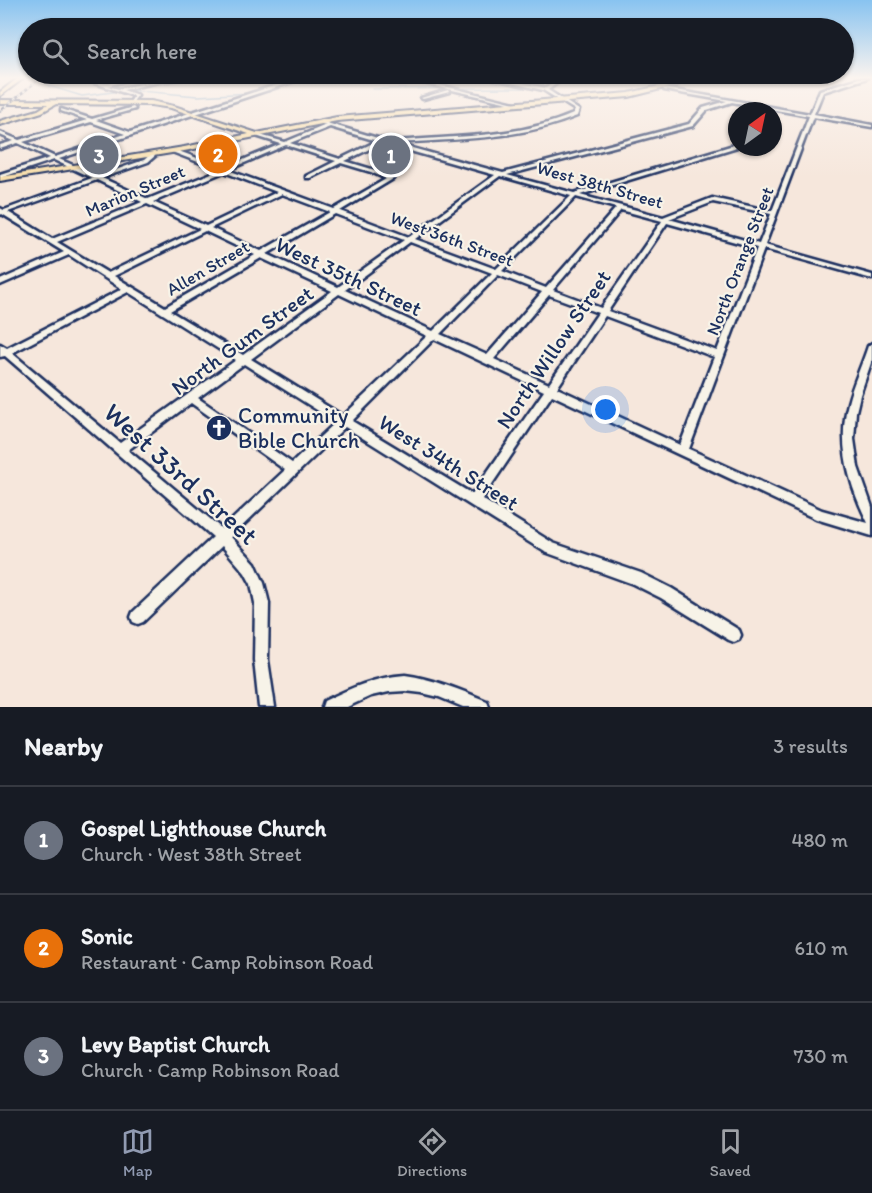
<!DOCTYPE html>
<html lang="en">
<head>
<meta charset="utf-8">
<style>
  :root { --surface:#171b24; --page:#20242c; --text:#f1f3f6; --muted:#9ea1a6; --line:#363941; --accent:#919bb2 }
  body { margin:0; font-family:Itim,sans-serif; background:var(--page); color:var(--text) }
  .compass { position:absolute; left:728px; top:102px; width:54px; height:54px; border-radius:50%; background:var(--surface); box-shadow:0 2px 4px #0004; rotate:33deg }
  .you { position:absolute; left:606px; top:410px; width:21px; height:21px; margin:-15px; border:4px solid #fff; border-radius:50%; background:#1a73e8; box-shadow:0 0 0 9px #1a73e833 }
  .badge { display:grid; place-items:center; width:39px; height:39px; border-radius:50%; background:var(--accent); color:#fff; font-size:20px; font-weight:700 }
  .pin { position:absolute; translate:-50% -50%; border:3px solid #fff; box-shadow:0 2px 6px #0006 }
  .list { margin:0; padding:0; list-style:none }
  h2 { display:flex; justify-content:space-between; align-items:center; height:78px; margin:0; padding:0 24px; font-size:26px }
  h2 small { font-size:20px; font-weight:400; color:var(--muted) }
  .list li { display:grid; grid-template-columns:39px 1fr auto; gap:18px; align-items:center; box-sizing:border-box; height:108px; padding:0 24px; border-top:2px solid var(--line) }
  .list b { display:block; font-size:22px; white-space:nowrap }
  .list p { margin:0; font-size:20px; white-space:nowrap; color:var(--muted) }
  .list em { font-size:20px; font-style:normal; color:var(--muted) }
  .icon { flex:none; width:33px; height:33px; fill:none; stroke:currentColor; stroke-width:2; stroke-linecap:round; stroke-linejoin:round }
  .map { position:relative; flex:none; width:872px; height:707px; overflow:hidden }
  .search { position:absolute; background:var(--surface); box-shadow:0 2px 4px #0004; left:18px; right:18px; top:18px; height:66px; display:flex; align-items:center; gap:15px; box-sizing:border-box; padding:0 21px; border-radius:33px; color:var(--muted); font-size:22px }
  .sheet { height:402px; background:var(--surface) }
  nav { display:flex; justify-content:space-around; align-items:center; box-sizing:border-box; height:84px; border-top:2px solid var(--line); background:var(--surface); font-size:16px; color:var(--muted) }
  nav a { display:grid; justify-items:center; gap:3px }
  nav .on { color:var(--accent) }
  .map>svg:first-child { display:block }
</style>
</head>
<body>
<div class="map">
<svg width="872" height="707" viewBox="0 0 872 707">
  <rect width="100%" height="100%" fill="#f6e7dc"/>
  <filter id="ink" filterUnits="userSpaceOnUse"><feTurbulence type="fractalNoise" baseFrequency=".0167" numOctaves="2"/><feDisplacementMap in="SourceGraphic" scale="12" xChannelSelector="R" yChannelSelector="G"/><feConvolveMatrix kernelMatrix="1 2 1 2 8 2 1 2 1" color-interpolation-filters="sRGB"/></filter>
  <g filter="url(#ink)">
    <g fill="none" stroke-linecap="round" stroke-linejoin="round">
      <g stroke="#6796bc" stroke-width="1.5">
        <path d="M49,78L46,82L49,86L82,96L128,90L198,96L269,92"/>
        <path d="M372,89L522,88L539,86L555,78"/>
      </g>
      <g stroke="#1b2f5e" stroke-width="5">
        <g id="minor">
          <path d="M86,78L105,84L126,78H134L108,86L118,89L159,80L190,78L159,82L123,90L138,95L132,103L130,102L134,96L79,78Z"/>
          <path d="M298,78H305L59,159L98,176L144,160L151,154H155V156L148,162L102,178L148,199L219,170L172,152V150H176L224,168L281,144L256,136V134L285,142L326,125L318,123L320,121L381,139H385V141L391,142L393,141C452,136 518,138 573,114L575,110L543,90L489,78H499L546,88L559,78H564L548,90L579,110L577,116C520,140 455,139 394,143L503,173L689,124L703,108L727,101L664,90L663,88L810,114L820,90L859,78H867L823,92L814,114L872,125V127L813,117L765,245L872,275V279L764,249L689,449L822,510L868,523C849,485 837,444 848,403C853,383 862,365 868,346L872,343V360L860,395L856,412L854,439L858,467L872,507V536L816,519L552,395L482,499L553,543L641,573L671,588L739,630L741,635L739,640L734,642L729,640L661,598L633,584L545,552L345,427L231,537L255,563L264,583L269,603L268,660L275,707H259L254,660L255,603L251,584L245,573L222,546L143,622L138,624L133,622L131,617L133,612L213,537L5,356L0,357V344L7,348L122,289L69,255L0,285V280L64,252L2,214L0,215V208L4,210L92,178L54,160L0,178V174L50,158L18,143L0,149V145L14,141L0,135V132L19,140L87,120L61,111V109L92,119L133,107L135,109L96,120L130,132ZM732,102L809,116L772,211L712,198L663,217L580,195L737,147V144L574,193L507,175L693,126L707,110ZM91,122L125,134L55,157L23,142ZM330,127L377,141L340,159L290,143ZM382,143L495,175L409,237L340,211L393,179L375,170L345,161ZM286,145L336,161L306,176V178H310L341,163L371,172L386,179L334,209L228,170ZM224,172L277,192L206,226L153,202ZM500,176L571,196L496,269L415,239ZM97,180L142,202L52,239L8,212ZM282,194L330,212L261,251L211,228ZM576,197L616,208L546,288L502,271ZM713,202L771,214L759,244L669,219ZM147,204L200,229L108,273L57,242ZM621,210L662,221L601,308L553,290ZM335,214L404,240L338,287L267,254ZM667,223L757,248L717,351L608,311ZM205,231L255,255L165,307L114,276ZM410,242L492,273L433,331L345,290ZM261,258L332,291L243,355L170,311ZM498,275L542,292L487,355L440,334ZM128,292L236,360L120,443L12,353ZM339,294L427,336L343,416L251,359ZM549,295L598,313L549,384L494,359ZM605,316L714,357L680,445L557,388ZM434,339L544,391L472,494L352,421ZM244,364L336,422L292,463L198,398ZM191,403L285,470L222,529L128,450Z"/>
          <path d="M401,78H410L519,104L517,105Z"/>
          <path d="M448,90L449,92L423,99L421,98Z"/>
          <path d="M405,675C434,679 460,690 487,701L489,707H463L439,697L422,693L405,691L389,692L371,696L347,707H322L324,701C351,688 375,677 405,675Z"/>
        </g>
      </g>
      <g stroke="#1b2f5e" stroke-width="4">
        <g id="major">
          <path d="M18,78H24L0,96V92Z"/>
          <path d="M694,78H705L629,97L337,121L184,151L0,181V177L184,147L249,134L171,108L151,105L56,104L42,112L0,125V121L38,110L48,104H0V100L151,101L174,106L257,133L337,117L629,93Z"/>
        </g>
      </g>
      <use href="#minor" fill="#f7f3e8" fill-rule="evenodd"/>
      <use href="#major" fill="#f8deab" fill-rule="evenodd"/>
      <g stroke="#1b2f5e" stroke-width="2">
        <path id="rail" d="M0,111L41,78"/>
      </g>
      <use href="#rail" stroke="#f7f3e8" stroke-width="1.5" stroke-dasharray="3" stroke-linecap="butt"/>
    </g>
  </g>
  <linearGradient id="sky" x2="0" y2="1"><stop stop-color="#88c3f0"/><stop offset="0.44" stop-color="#fbf4ef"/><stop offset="1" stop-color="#fbf4ef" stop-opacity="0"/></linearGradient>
  <rect width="872" height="177" fill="url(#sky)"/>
  <defs>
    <g id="church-disc" transform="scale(1.35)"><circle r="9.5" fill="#1b2f5e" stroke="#f7f3e8"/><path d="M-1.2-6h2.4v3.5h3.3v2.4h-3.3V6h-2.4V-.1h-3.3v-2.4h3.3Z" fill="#fff"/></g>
  </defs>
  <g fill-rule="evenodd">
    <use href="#church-disc" x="219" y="428"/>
  </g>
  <g text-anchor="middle" stroke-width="4.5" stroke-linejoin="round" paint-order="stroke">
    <g font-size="18" fill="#1b2f5e" stroke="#f7f3e8">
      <text transform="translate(600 185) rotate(16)" y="6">West 38th Street</text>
      <text transform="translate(135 191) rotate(-23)" y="6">Marion Street</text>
      <text transform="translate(452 239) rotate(20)" y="6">West 36th Street</text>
      <text transform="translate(740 261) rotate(-69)" y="6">North Orange Street</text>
      <text transform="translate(208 268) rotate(-30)" y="6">Allen Street</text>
    </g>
    <g font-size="22" fill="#1b2f5e" stroke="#f7f3e8">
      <text transform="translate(349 276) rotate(25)" y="8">West 35th Street</text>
      <text transform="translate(242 340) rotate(-36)" y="8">North Gum Street</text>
      <text transform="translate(553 349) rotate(-56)" y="8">North Willow Street</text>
      <text transform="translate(449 462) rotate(32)" y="8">West 34th Street</text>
    </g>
    <g font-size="22" fill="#1b2f5e" stroke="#f7f3e8" text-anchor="start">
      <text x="238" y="423">Community<tspan x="238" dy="25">Bible Church</tspan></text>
    </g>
    <g font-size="27" fill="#1b2f5e" stroke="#f7f3e8">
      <text transform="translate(181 474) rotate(42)" y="9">West 33rd Street</text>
    </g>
  </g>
</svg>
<svg class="compass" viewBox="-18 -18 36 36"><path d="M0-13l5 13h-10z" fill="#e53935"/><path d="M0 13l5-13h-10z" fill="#9ea1a6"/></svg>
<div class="you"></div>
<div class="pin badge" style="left:391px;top:155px;background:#6b7280">1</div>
<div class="pin badge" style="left:218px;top:154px;background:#e8710a">2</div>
<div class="pin badge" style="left:99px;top:155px;background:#6b7280">3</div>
<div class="search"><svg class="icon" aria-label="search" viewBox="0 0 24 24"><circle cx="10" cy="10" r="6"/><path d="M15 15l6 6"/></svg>Search here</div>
</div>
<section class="sheet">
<h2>Nearby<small>3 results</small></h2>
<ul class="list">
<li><span class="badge" style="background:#6b7280">1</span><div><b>Gospel Lighthouse Church</b><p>Church · West 38th Street</p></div><em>480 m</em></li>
<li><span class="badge" style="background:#e8710a">2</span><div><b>Sonic</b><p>Restaurant · Camp Robinson Road</p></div><em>610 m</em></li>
<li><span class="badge" style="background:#6b7280">3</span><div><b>Levy Baptist Church</b><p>Church · Camp Robinson Road</p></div><em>730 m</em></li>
</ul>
</section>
<nav>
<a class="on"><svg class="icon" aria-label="map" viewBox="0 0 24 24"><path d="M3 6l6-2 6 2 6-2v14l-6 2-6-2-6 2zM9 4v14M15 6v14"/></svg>Map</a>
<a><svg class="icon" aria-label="directions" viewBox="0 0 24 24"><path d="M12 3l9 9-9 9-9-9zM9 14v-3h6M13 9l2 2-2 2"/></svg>Directions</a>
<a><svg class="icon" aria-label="saved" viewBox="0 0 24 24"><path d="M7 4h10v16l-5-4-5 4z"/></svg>Saved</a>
</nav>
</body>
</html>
